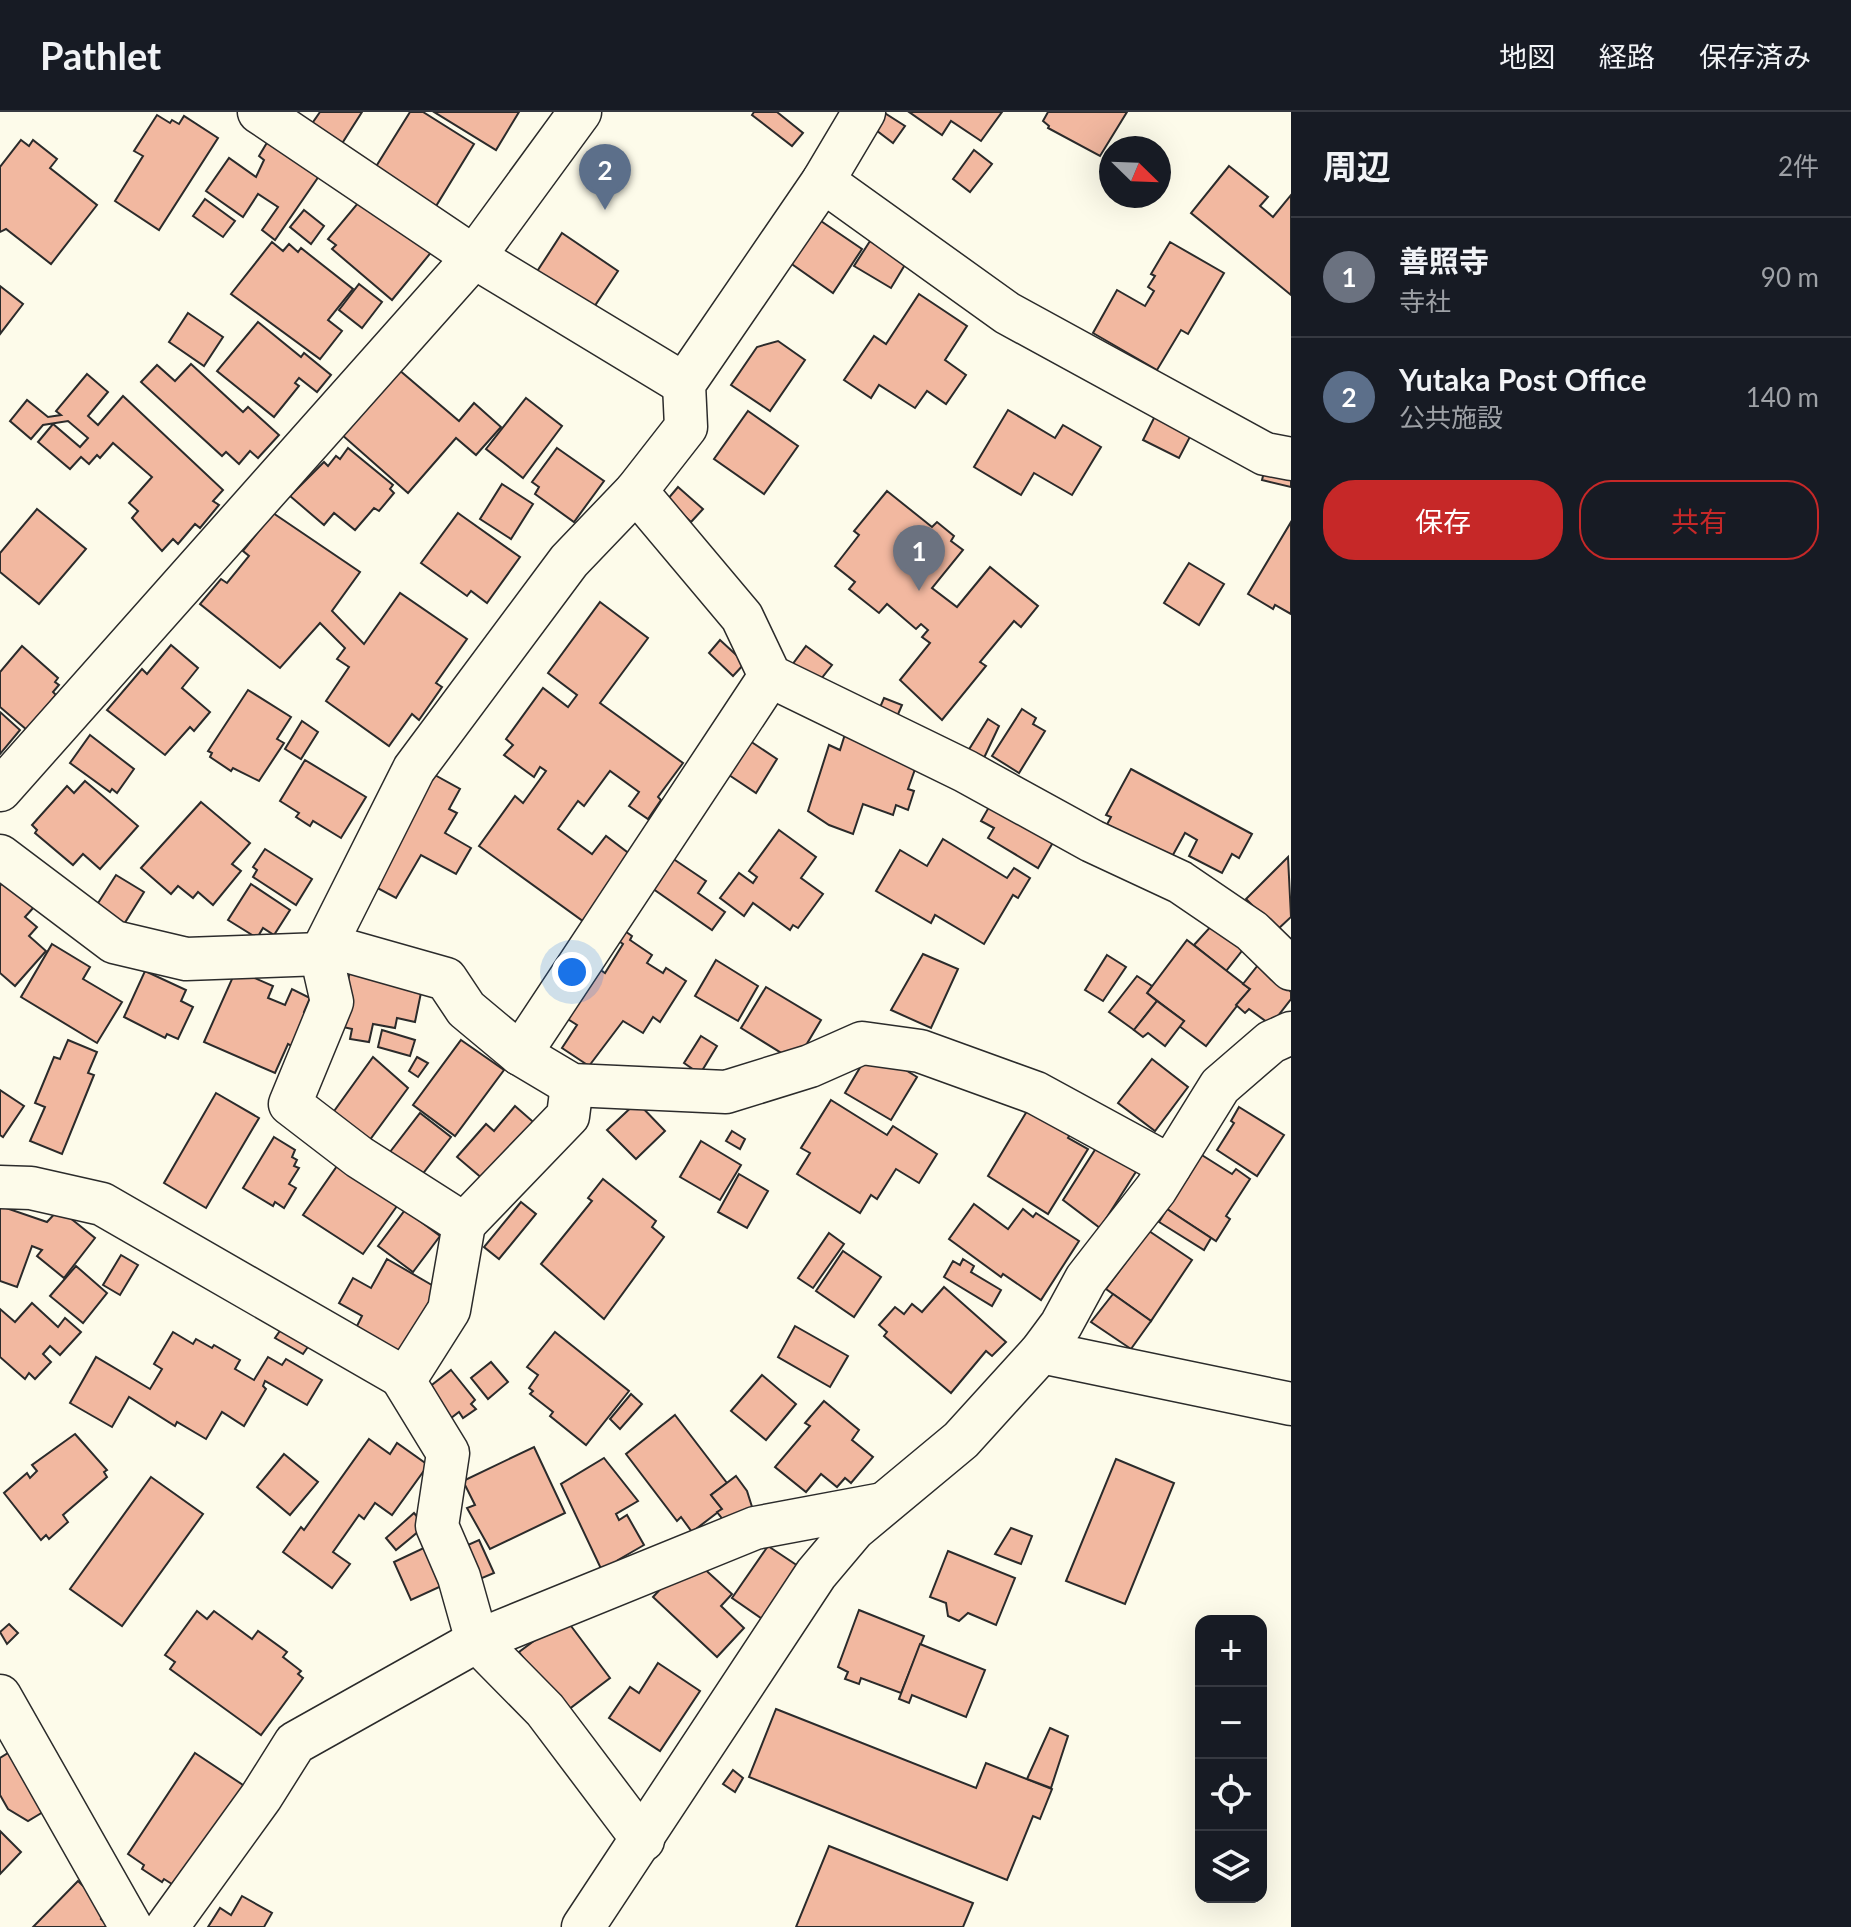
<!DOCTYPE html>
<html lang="ja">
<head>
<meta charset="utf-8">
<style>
  :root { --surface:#171b24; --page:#20242c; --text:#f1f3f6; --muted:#9ea1a6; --line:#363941; --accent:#c62828 }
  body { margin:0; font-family:Lato,"Noto Sans JP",sans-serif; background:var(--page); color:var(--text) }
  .controls { position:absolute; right:24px; bottom:24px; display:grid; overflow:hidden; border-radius:16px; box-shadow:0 8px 32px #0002 }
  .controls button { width:72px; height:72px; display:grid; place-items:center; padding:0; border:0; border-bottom:2px solid var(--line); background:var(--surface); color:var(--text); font:40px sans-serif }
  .compass { position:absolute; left:1099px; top:24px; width:72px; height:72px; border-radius:50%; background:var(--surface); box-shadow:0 8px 32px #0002; rotate:113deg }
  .you { position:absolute; left:572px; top:860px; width:28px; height:28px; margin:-20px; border:6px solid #fff; border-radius:50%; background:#1a73e8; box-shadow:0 0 0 12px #1a73e833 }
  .badge { display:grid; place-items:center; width:52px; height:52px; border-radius:50%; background:var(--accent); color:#fff; font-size:26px; font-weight:700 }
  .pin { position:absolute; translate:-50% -66px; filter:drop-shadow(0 2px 4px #0008) }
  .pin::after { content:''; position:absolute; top:42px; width:28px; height:24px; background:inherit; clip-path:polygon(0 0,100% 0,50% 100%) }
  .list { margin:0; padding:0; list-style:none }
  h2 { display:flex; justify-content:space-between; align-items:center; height:104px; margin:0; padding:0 32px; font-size:34px }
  h2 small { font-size:26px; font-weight:400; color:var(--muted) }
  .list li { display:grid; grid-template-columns:52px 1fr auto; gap:24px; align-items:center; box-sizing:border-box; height:120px; padding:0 32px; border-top:2px solid var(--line) }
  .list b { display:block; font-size:30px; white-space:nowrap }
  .list p { margin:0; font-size:26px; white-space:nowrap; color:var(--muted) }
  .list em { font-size:26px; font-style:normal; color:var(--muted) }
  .actions { display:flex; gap:16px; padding:24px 32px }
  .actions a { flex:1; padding:18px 0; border:2px solid var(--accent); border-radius:32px; text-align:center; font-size:28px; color:var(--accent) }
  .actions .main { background:var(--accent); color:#fff }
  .icon { flex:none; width:44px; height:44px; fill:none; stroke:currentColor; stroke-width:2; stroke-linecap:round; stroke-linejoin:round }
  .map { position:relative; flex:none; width:1291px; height:1815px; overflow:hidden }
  header { display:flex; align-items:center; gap:48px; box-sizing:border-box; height:112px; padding:0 40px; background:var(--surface); border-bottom:2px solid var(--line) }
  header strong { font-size:38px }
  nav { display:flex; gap:44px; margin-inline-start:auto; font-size:28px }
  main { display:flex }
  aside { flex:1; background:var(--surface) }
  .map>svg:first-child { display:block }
</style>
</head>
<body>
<header>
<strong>Pathlet</strong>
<nav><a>地図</a><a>経路</a><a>保存済み</a></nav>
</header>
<main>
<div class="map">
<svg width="1291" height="1815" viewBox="0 0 1291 1815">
  <rect width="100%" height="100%" fill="#fdfbea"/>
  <g fill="#f2b8a0" stroke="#2b2b2b" stroke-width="2">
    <path d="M320,0H362L341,33L311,13Z"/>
    <path d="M410,0H423L474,32L433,99L372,61Z"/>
    <path d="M434,0H519L496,38Z"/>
    <path d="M754,0H777L803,21L792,34L752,3Z"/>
    <path d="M883,0L905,14L893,31L872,15Z"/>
    <path d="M909,0H1002L981,29L951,9L942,23Z"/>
    <path d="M1048,0H1127L1100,44L1048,16L1049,14L1043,9Z"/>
    <path d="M157,3L170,11L172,8L179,12L184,4L218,26L159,118L115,89L143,44L134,39Z"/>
    <path d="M21,28L29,34L33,28L57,47L50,56L97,93L51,152L6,117L0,120V55Z"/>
    <path d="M268,29L319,64L275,128L262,118L278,95L258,82L243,105L206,79L229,46L256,65L264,48L259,44Z"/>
    <path d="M974,38L992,52L970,80L953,67Z"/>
    <path d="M1229,54L1268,85L1260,94L1273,105L1291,83V183L1191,101Z"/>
    <path d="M363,85L433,138L392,188L332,137L336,133L328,127Z"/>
    <path d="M205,87L235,109L223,125L193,104Z"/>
    <path d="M304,98L324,114L311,132L290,115Z"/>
    <path d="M815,105L862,137L833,181L786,148Z"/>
    <path d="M562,121L618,159L592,198L536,161Z"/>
    <path d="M870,129L906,151L891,176L854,154Z"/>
    <path d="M272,130L283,139L289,132L298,140L301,136L353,177L328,208L342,219L320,247L231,182Z"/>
    <path d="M1170,130L1224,161L1188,222L1181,218L1157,258L1093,221L1117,178L1145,194L1154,179L1148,175L1155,164L1151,162Z"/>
    <path d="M359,172L382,190L362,216L339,198Z"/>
    <path d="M0,174L23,192L0,222Z"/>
    <path d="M919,182L967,214L945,248L966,263L946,292L927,279L915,296L879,273L871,286L844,268L874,224L886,232Z"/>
    <path d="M188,201L223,225L204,254L169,230Z"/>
    <path d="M258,210L301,245L304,241L331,263L317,280L299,266L295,271L299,274L274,305L217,259Z"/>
    <path d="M778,229L805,248L770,299L731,273L757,235Z"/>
    <path d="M191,252L243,300L248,295L279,323L258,346L250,339L239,352L226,340L222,344L141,270L157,253L175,269Z"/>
    <path d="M398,257L459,309L474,291L501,315L476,343L456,326L408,381L341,322Z"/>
    <path d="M87,262L108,280L88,304L98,313L123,284L223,378L213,389L219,393L200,416L195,412L178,432L173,427L162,439L132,406L138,399L129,391L152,365L113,331L100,346L97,343L89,352L81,345L70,357L38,330L53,312L80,335L88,326L68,309L43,313L31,327L10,309L27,288L48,305L61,303L56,299Z"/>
    <path d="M526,286L562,314L523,366L486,337Z"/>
    <path d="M1008,298L1055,326L1063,313L1101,335L1072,383L1034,361L1021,383L974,355Z"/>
    <path d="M748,299L798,334L764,382L714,347Z"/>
    <path d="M1157,300L1193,319L1179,346L1143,328Z"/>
    <path d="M348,336L393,373L390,377L394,381L379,399L374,396L355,418L334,401L324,413L290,384L324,350L328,354L336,344L340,347Z"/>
    <path d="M557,336L604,369L574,410L535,382L539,375L532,370Z"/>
    <path d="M1266,352L1291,358V375L1262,368Z"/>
    <path d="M502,372L533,392L511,427L480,407Z"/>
    <path d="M678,375L703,397L691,410L667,388Z"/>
    <path d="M887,379L932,415L937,410L954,424L951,429L963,438L932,476L957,495L990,455L1038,494L1021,515L1014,509L980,550L986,554L942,608L900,568L930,531L922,525L928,518L921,512L916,517L887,492L879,501L849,477L855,470L835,454L859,423L854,419Z"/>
    <path d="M37,397L86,437L39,492L0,460V441Z"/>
    <path d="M273,401L360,460L332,499L364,532L400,481L467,527L436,571L442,575L419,608L412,602L389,634L326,589L349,555L337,547L345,536L320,511L280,556L200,492L221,467L227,471L249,444L243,439Z"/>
    <path d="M458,401L520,445L487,491L471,479L467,484L421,451Z"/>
    <path d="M1291,410V502L1275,493L1273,497L1248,482Z"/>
    <path d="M1189,451L1224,472L1199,513L1164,491Z"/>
    <path d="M600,490L648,526L600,591L683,651L658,685L661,688L648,707L629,694L639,680L610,659L584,694L578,689L558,717L592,742L606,724L635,746L587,812L479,734L515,684L523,691L546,659L540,655L534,665L504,643L513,633L506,627L543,576L568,595L577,583L548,561Z"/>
    <path d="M720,528L745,551L733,564L709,541Z"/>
    <path d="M171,533L198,556L182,576L210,600L194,619L190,615L165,643L107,598L142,557L147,562Z"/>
    <path d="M22,534L58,566L55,570L59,573L53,580L56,583L27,618L0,595V560Z"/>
    <path d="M806,534L832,553L817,572L792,553Z"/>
    <path d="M248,578L291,605L277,627L284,631L259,669L233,656L231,659L210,645L212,641L208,639Z"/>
    <path d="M884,586L902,593L896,607L878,600Z"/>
    <path d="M1022,597L1036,606L1033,612L1045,619L1019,661L992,644Z"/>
    <path d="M0,600L20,618L0,642Z"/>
    <path d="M988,607L999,614L983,648L968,639Z"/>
    <path d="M302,609L318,620L301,647L285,637Z"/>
    <path d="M846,619L919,646L908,677L914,679L908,698L896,693L893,703L863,692L853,722L829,713L808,699L829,633L840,638Z"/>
    <path d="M90,623L134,657L117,681L112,677L110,680L70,651Z"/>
    <path d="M747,627L777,647L756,681L726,661Z"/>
    <path d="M305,648L366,685L341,726L313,709L310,714L296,705L299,701L280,689Z"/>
    <path d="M1131,657L1252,722L1239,746L1232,742L1222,761L1189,744L1197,728L1185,721L1168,752L1103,720L1111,705L1106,703Z"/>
    <path d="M433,662L460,677L449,697L457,701L445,721L471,736L456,762L421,743L396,786L370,772Z"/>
    <path d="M85,669L138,714L100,757L83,742L73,753L35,721L37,718L32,713L67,674L74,681Z"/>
    <path d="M993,688L1058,722L1038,756L988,726L994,716L981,709Z"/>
    <path d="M201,690L250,731L232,752L241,759L213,793L198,780L193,786L178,774L171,782L141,756Z"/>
    <path d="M779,718L816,745L801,766L823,782L798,816L793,813L790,818L753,791L744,804L720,786L739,761L753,771L757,765L749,759Z"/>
    <path d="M943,727L1007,766L1014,756L1030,766L1018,786L1013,783L984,832L935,803L931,811L876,779L900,738L927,754Z"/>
    <path d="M265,737L312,767L296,793L253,765L257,758L253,755Z"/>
    <path d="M669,744L706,769L698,781L725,800L712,818L649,774Z"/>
    <path d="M1288,745L1291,805L1277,818L1246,787Z"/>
    <path d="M116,763L144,780L121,817L93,799Z"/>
    <path d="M4,769L34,795L25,805L37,815L29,824L46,839L15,874L0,861V774Z"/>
    <path d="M251,772L290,798L274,823L263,816L257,826L228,808Z"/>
    <path d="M1213,812L1245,835L1226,859L1194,833Z"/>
    <path d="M622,817L632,824L630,828L652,843L647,851L663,861L666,856L686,869L660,910L653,905L643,921L623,909L589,954L562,936L577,913L563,904L599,857L605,861L623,832L616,827Z"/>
    <path d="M1187,828L1250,877L1206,934L1179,914L1184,909L1147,881Z"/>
    <path d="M52,832L90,855L83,867L122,890L97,931L21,885Z"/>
    <path d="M923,842L958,857L931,916L891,898Z"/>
    <path d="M1107,843L1126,855L1103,889L1085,878Z"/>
    <path d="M352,848L423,871L415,910L397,906L395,916L373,912L369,930L350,927L352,917L339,914Z"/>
    <path d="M716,848L758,874L738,909L695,884Z"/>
    <path d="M1262,848L1291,880V887L1271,913L1249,897L1245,901L1236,893L1250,877L1243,872Z"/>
    <path d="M236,858L273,874L268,886L285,893L292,877L310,886L304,900L316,905L295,936L288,932L275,961L204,930Z"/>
    <path d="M145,859L186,878L181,889L193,895L178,927L167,922L165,926L124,905Z"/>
    <path d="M1137,864L1152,874L1147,881L1157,889L1134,918L1109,900Z"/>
    <path d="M766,875L821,908L796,950L741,916Z"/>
    <path d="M1157,889L1184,909L1165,934L1148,921L1143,925L1134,918Z"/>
    <path d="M382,918L415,928L410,944L378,935Z"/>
    <path d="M701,924L717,934L700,962L684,951Z"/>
    <path d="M68,928L97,940L88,961L94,963L62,1042L30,1029L45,995L35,991L54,945L60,947Z"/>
    <path d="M461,928L504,958L455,1024L413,993Z"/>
    <path d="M871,937L917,965L891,1008L845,981Z"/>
    <path d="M373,945L408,976L369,1029L332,1002Z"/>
    <path d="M417,945L428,951L418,965L409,959Z"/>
    <path d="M1152,947L1188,975L1155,1019L1118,991Z"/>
    <path d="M0,978L24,994L3,1025L0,1023Z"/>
    <path d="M216,981L259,1006L206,1096L164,1071Z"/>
    <path d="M831,988L887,1023L893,1014L937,1042L919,1071L896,1057L877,1087L871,1083L860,1101L797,1062L810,1041L801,1036Z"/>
    <path d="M637,990L665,1019L636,1047L607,1018Z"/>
    <path d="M515,994L539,1015L490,1073L457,1045L486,1012L494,1019Z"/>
    <path d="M1030,994L1076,1013L1068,1026L1088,1037L1048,1102L988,1064Z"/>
    <path d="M1239,995L1284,1023L1257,1064L1217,1038L1234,1011L1231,1009Z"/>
    <path d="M420,1001L451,1025L421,1064L390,1040Z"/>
    <path d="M732,1019L745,1027L740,1037L726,1029Z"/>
    <path d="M274,1025L295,1038L292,1045L297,1048L294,1054L299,1056L289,1072L296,1076L284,1096L275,1090L273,1094L243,1076Z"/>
    <path d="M701,1029L741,1053L720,1088L680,1065Z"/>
    <path d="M1100,1030L1139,1055L1100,1116L1063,1088Z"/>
    <path d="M1197,1040L1232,1062L1236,1057L1250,1067L1226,1104L1230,1107L1216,1129L1161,1093Z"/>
    <path d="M344,1044L402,1087L363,1142L303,1103Z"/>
    <path d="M739,1062L768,1079L747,1116L718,1100Z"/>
    <path d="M603,1067L656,1109L652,1115L664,1125L604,1207L541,1152L592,1089L588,1086Z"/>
    <path d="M521,1090L536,1102L499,1147L484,1135Z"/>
    <path d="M974,1092L1008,1117L1023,1097L1033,1105L1036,1101L1079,1129L1041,1188L1003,1162L1001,1165L949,1127Z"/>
    <path d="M0,1094L47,1110L59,1097L95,1126L64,1166L37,1144L42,1138L32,1134L17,1175L0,1169Z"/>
    <path d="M1167,1097L1211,1126L1204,1138L1159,1110Z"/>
    <path d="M405,1098L440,1124L413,1160L378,1134Z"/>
    <path d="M1149,1119L1192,1148L1151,1209L1106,1177Z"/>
    <path d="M829,1121L844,1132L813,1176L798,1166Z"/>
    <path d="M843,1139L881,1165L854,1205L816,1179Z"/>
    <path d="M121,1143L138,1153L120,1183L103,1173Z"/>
    <path d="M387,1147L437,1176L398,1244L357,1214L362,1204L339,1191L353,1166L371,1176Z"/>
    <path d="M963,1147L974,1154L971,1160L1001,1178L992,1194L944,1165L953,1149L960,1153Z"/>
    <path d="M76,1154L107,1181L83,1211L50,1184Z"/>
    <path d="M944,1175L1006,1230L992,1244L986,1239L951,1281L884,1224L887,1220L879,1213L895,1195L904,1202L912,1192L922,1200Z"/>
    <path d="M1113,1182L1151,1209L1131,1237L1091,1210Z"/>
    <path d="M32,1191L58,1215L65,1206L81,1220L60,1243L50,1234L43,1242L51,1250L35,1267L29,1261L25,1267L0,1245V1197L15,1210Z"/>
    <path d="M284,1213L312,1229L303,1242L275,1226Z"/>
    <path d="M795,1214L848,1244L830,1275L778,1245Z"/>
    <path d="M173,1220L193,1232L196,1227L212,1236L214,1233L240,1248L235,1257L254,1268L268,1245L282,1253L286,1247L322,1268L307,1293L265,1269L263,1274L266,1277L244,1314L222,1300L206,1327L177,1310L175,1314L129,1285L112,1315L70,1291L96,1245L150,1277L162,1257L154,1252Z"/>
    <path d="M555,1220L629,1279L586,1333L550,1304L553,1300L530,1282L533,1279L529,1276L538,1263L527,1255Z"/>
    <path d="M491,1250L508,1270L488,1287L471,1266Z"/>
    <path d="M451,1258L475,1288L471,1292L476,1297L463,1306L459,1300L451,1306L428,1276Z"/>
    <path d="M762,1263L796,1292L766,1328L731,1299Z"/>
    <path d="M631,1282L642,1292L620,1317L610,1307Z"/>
    <path d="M824,1289L859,1318L852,1328L873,1345L851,1371L845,1366L837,1375L821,1362L806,1380L775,1355L810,1314L805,1311Z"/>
    <path d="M675,1303L727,1371L711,1383L722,1397L692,1420L681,1405L677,1409L626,1342Z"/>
    <path d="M75,1322L107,1358L104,1360L107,1365L63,1403L68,1410L49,1427L46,1423L41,1428L4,1381L27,1361L30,1366L37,1359L32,1353Z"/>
    <path d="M369,1327L390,1342L397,1331L428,1353L392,1403L375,1391L364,1407L359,1403L333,1440L350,1452L332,1476L283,1440L301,1415L304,1418Z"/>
    <path d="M534,1335L565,1401L490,1437L467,1396L475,1393L463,1369Z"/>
    <path d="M284,1342L318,1370L290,1403L257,1375Z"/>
    <path d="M604,1346L638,1389L616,1402L619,1408L627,1403L644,1433L618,1448L622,1455L604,1463L561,1372Z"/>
    <path d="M1116,1347L1174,1371L1125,1492L1066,1469Z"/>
    <path d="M736,1364L747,1379L753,1398L728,1414L717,1400L722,1397L711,1383Z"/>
    <path d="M151,1365L203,1402L122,1514L70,1477Z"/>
    <path d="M414,1401L425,1414L396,1438L386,1426Z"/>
    <path d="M1011,1416L1032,1424L1021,1452L995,1442Z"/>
    <path d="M479,1428L494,1461L475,1469L461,1436Z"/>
    <path d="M430,1433L448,1471L411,1488L394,1450Z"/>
    <path d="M768,1434L801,1456L765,1509L732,1486Z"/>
    <path d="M948,1439L1015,1466L996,1513L968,1501L959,1509L948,1504L946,1491L930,1485Z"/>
    <path d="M699,1452L732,1482L721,1494L744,1516L717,1545L653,1485L678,1458Z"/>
    <path d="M859,1498L924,1524L901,1581L861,1566L859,1572L845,1567L848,1560L838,1555Z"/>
    <path d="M197,1499L207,1507L214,1499L252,1527L258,1519L287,1540L283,1545L301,1559L298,1562L303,1566L261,1623L170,1557L175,1550L165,1543Z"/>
    <path d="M565,1506L610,1566L564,1601L519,1540Z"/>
    <path d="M9,1512L18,1521L7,1532L0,1520Z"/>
    <path d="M920,1532L985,1558L966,1605L912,1583L909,1591L899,1587Z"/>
    <path d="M658,1551L700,1579L660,1639L609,1606L630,1575L639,1581Z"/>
    <path d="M776,1597L976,1676L986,1651L1052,1677L1040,1707L1033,1704L1007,1768L749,1665Z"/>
    <path d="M1050,1616L1068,1624L1051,1676L1027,1667Z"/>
    <path d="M13,1638L48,1697L28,1709L8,1697L0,1683V1646Z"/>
    <path d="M195,1641L246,1675L175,1774L164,1767L162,1770L142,1757L144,1753L128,1742Z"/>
    <path d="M733,1658L743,1666L735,1680L723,1672Z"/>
    <path d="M0,1719L21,1740L0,1762Z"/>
    <path d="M829,1734L973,1791L963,1815H796Z"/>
    <path d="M78,1769L109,1799L101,1807L109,1815H33Z"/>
    <path d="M242,1784L272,1801L264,1815H208L220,1796L231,1803Z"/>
  </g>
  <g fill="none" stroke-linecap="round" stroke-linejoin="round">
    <g stroke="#2b2b2b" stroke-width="45">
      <g id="minor">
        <path d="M259,0L474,145L684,272"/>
        <path d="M823,69L1007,201L1265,342L1291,347"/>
        <path d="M636,379L686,315L684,272L823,69L864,0"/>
        <path d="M770,564L520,942L572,973L726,980L810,954L862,931L920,939L1036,981L1170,1054"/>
        <path d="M0,678L474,145L580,0"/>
        <path d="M0,744L114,830L186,847L321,842"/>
        <path d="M326,833L446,867L466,897L520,942"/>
        <path d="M0,1075L31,1076L102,1092L406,1267"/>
        <path d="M464,1112L568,1004L572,973"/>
        <path d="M1041,1240L1291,1292"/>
        <path d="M0,1584L131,1815"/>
        <path d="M643,1728L545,1598L477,1529L459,1465L437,1414L448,1341L404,1269L449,1198L464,1112L359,1045L290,992L332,890L321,842L414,657L569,449L636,379L742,505L770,564L965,659L1092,729L1180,770L1252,819L1291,857"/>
        <path d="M167,1815L261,1685L295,1631L477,1529L755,1416L883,1392"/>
        <path d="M583,1815L816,1462L854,1417L961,1328L1041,1240L1061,1213L1086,1167L1156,1077L1220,974L1271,930L1291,921"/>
      </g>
    </g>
    <use href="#minor" stroke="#fdfbea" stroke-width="42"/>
  </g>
</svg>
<div class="controls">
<button>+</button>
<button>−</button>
<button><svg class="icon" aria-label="locate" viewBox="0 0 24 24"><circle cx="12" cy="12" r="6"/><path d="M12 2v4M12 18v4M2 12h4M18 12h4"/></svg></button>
<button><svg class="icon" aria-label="layers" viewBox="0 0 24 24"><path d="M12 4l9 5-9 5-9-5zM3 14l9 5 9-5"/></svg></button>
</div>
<svg class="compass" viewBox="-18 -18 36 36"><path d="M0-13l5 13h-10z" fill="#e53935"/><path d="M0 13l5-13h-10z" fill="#9ea1a6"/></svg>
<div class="you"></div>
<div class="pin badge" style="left:919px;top:479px;background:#6b7280">1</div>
<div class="pin badge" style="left:605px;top:98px;background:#5c6f8a">2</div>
</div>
<aside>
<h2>周辺<small>2件</small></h2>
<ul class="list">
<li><span class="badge" style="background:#6b7280">1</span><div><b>善照寺</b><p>寺社</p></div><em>90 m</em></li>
<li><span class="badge" style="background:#5c6f8a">2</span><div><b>Yutaka Post Office</b><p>公共施設</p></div><em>140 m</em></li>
</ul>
<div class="actions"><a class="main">保存</a><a>共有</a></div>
</aside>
</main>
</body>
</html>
